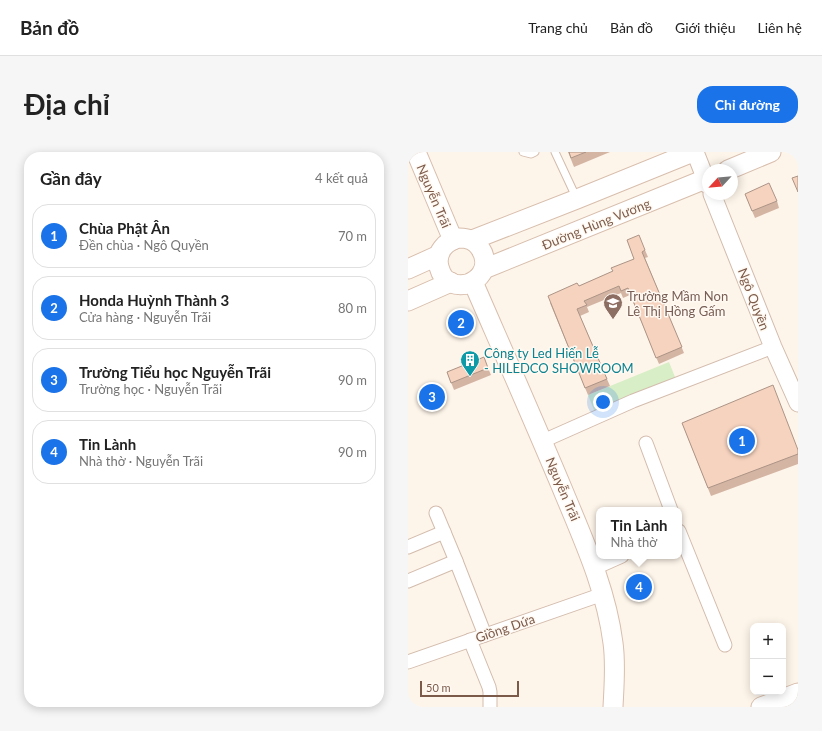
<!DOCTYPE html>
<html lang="vi">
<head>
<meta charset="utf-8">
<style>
  :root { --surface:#fff; --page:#f6f6f6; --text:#222; --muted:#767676; --line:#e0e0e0; --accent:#1a73e8 }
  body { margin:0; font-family:Lato,sans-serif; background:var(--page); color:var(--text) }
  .controls { position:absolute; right:12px; bottom:12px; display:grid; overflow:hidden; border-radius:8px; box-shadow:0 2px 10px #0003 }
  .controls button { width:36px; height:36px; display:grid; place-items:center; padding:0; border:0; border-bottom:1px solid var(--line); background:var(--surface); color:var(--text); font:20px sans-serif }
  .compass { position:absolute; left:294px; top:12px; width:36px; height:36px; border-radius:50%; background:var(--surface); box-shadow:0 2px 10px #0003; rotate:244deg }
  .scale { position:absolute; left:12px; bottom:10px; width:99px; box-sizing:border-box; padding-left:4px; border:2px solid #7c5a4a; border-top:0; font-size:11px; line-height:14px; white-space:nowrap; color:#7c5a4a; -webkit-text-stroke:3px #fff9f2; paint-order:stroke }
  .you { position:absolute; left:195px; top:250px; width:14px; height:14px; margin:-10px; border:3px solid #fff; border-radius:50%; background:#1a73e8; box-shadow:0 0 0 6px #1a73e833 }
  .badge { display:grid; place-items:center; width:26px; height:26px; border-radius:50%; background:var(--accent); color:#fff; font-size:13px; font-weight:700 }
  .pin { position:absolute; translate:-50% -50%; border:2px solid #fff; box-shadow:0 1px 4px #0006 }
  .popup { position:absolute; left:188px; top:355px; width:86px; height:52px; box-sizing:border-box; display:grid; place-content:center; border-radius:8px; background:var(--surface); filter:drop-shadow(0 1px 3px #0005); font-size:13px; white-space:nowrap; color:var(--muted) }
  .popup b { font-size:15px; color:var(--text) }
  .popup::after { content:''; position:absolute; left:50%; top:100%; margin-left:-8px; border:8px solid transparent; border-top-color:var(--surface) }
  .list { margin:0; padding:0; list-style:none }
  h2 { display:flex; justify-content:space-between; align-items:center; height:52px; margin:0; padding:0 16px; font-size:17px }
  h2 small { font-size:13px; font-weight:400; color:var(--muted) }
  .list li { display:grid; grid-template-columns:26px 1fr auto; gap:12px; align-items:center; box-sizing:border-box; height:64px; margin:0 8px 8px; padding:0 8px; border:1px solid var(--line); border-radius:16px }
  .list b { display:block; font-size:15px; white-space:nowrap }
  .list p { margin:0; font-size:13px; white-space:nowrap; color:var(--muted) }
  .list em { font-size:13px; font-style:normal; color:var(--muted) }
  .map { position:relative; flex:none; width:390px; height:555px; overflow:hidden; border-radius:16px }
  header { display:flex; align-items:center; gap:24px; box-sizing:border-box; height:56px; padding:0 20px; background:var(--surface); border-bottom:1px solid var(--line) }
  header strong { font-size:19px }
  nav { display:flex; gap:22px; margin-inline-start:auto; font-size:14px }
  .intro { display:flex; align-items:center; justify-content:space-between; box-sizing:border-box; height:96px; padding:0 24px }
  h1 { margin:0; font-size:28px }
  .button { padding:10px 18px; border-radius:16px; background:var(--accent); color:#fff; font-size:14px; font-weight:700 }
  main { display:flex; gap:24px; padding:0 24px }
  aside { flex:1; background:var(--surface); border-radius:16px; box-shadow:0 2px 10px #0003 }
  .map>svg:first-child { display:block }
</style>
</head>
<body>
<header>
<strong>Bản đồ</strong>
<nav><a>Trang chủ</a><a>Bản đồ</a><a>Giới thiệu</a><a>Liên hệ</a></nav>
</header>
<div class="intro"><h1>Địa chỉ</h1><a class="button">Chỉ đường</a></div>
<main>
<aside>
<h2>Gần đây<small>4 kết quả</small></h2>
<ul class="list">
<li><span class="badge">1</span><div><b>Chùa Phật Ân</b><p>Đền chùa · Ngô Quyền</p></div><em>70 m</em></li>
<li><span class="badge">2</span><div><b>Honda Huỳnh Thành 3</b><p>Cửa hàng · Nguyễn Trãi</p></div><em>80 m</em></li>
<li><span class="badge">3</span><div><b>Trường Tiểu học Nguyễn Trãi</b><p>Trường học · Nguyễn Trãi</p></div><em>90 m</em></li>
<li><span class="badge">4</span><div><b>Tin Lành</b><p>Nhà thờ · Nguyễn Trãi</p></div><em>90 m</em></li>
</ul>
</aside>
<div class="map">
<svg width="390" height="555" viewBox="0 0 390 555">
  <rect width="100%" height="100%" fill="#fef5ea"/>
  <path fill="#d8eec6" d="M261,210L271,235L190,268L180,243Z"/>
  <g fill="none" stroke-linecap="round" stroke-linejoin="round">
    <g stroke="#d3bcad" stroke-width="9">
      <g id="service">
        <path d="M115,0L123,2L127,0"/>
        <path d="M147,0L168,45"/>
      </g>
    </g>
    <g stroke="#d3bcad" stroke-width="15">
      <g id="minor">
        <path d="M135,289L225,249L365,195"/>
        <path d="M238,291L263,358"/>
        <path d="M28,361L48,409"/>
        <path d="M271,379L317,493"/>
        <path d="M0,395L36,380"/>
        <path d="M187,416L214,404"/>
        <path d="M0,429L48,409L77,483"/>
        <path d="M62,488L81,535L82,540V555"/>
        <path d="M0,510L195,442"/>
      </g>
    </g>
    <g stroke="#d3bcad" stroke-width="19">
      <g id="tertiary">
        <path d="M287,0L300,33"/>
        <path d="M304,42L365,195L390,251"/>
      </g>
    </g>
    <g stroke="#d8bead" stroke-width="21">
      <g id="secondary">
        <path d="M8,0L45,88"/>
        <path d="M320,18L363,0"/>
        <path d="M51,86C60,86 67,88 72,96C89,121 56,145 36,126C34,123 32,119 31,115C27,100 38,89 51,86Z"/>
        <path d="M64,88L169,47L285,0"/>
        <path d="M0,117L31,103"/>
        <path d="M76,117L300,26"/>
        <path d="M65,130C95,199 125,267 154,336C175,387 198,436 205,491C208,512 206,534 205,555"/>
        <path d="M0,149L43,130"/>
        <path d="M353,555L390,541"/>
      </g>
    </g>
    <use href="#service" stroke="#fff" stroke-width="7"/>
    <use href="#minor" stroke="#fff" stroke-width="13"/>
    <use href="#tertiary" stroke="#fff" stroke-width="17"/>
    <use href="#secondary" stroke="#fff" stroke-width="19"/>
  </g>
  <g fill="#d4b5a4">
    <path d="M160,0H202L166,15Z"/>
    <path d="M337,42L369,49L371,56L347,66Z"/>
    <path d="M219,88L237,98L240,105L237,106L276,201L251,212L222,143L215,146L213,141L179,155L181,160L172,164L202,234L180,243L142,151L171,134L204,120L226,107Z"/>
    <path d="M80,216L83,223L46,238L39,220Z"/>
    <path d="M274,271L390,298V312L303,344Z"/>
  </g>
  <g fill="#f6d3bf" stroke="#ac9486">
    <path d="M161,0H178L163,6Z"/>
    <path d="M390,24V40L384,26Z"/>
    <path d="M361,31L369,49L344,59L337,42Z"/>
    <path d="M231,83L237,98L234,100L274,195L248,206L220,136L213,139L211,134L176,149L179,153L169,157L199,227L177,236L140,144L169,131L171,134L205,119L203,116L226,107L219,88Z"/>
    <path d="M76,205L80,216L43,231L39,220Z"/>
    <path d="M365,233L390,298V302L300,336L274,271Z"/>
  </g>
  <defs>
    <g id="school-pin" transform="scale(1)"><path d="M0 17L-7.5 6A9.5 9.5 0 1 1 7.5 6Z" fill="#8d6e63" stroke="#fff9f2"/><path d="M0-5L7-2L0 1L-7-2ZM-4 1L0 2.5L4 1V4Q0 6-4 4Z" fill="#fff"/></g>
    <g id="building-pin" transform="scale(1)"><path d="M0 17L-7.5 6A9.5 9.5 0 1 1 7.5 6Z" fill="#0f9aa8" stroke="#fff9f2"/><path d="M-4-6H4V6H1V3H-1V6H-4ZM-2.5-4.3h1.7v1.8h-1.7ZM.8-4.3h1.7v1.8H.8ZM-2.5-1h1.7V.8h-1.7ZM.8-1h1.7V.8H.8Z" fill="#fff"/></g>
  </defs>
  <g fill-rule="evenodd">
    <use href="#school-pin" x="205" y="151"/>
    <use href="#building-pin" x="62" y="208"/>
  </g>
  <g text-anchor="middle" stroke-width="3" stroke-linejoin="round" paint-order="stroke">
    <g font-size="13" fill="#7c5a4a" stroke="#fff9f2">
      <text transform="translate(26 44) rotate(67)" y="5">Nguyễn Trãi</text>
      <text transform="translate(188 72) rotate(-22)" y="5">Đường Hùng Vương</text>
      <text transform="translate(346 147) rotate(69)" y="5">Ngô Quyền</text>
      <text transform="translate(155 337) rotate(67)" y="5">Nguyễn Trãi</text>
      <text transform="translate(97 476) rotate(-19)" y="5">Giồng Dứa</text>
    </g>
    <g font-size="13" fill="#785e54" stroke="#fff9f2" text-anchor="start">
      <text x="219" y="149">Trường Mầm Non<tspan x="219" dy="15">Lê Thị Hồng Gấm</tspan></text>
    </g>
    <g font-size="13" fill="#0d838f" stroke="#fff9f2" text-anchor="start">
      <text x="76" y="206">Công ty Led Hiến Lễ<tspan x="76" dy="15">- HILEDCO SHOWROOM</tspan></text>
    </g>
  </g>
</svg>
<div class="controls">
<button>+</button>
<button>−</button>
</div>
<svg class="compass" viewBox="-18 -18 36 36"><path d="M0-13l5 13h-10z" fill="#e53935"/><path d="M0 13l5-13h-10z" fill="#767676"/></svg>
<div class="scale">50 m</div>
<div class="you"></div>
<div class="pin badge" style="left:334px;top:289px">1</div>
<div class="pin badge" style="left:53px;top:171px">2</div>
<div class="pin badge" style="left:24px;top:245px">3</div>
<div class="pin badge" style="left:231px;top:435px">4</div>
<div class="popup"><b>Tin Lành</b>Nhà thờ</div>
</div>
</main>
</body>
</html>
